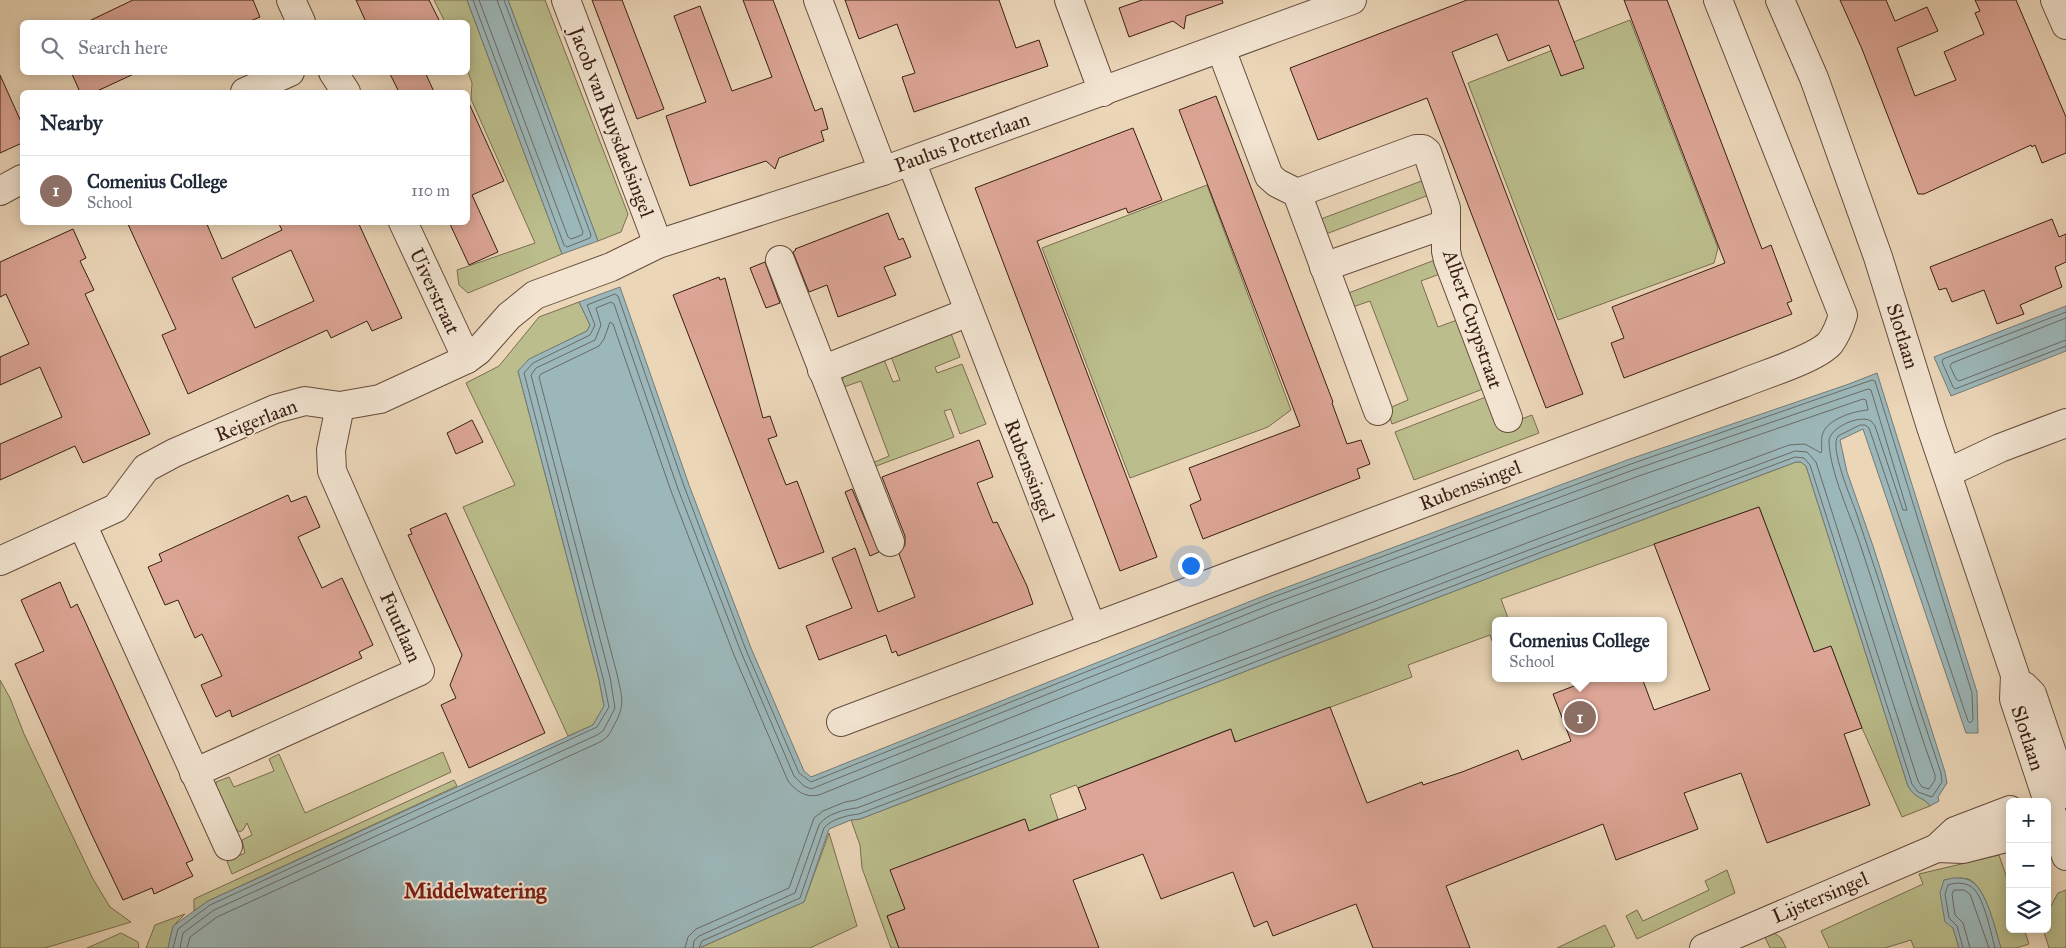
<!DOCTYPE html>
<html lang="en">
<head>
<meta charset="utf-8">
<style>
  :root { --surface:#fff; --page:#f2f2f3; --text:#1f2937; --muted:#747a83; --line:#e0e1e3; --accent:#2563eb }
  body { margin:0; font-family:"IM FELL Great Primer",serif; background:var(--page); color:var(--text) }
  .controls { position:absolute; right:15px; bottom:15px; display:grid; overflow:hidden; border-radius:8px; box-shadow:0 2px 12px #0003 }
  .controls button { width:45px; height:45px; display:grid; place-items:center; padding:0; border:0; border-bottom:1px solid var(--line); background:var(--surface); color:var(--text); font:25px sans-serif }
  .you { position:absolute; left:1190px; top:565px; width:18px; height:18px; margin:-12px; border:4px solid #fff; border-radius:50%; background:#1a73e8; box-shadow:0 0 0 8px #1a73e833 }
  .badge { display:grid; place-items:center; width:32px; height:32px; border-radius:50%; background:var(--accent); color:#fff; font-size:16px; font-weight:700 }
  .pin { position:absolute; translate:-50% -50%; border:2px solid #fff; box-shadow:0 1px 5px #0006 }
  .popup { position:absolute; left:1492px; top:617px; width:175px; height:65px; box-sizing:border-box; display:grid; place-content:center; border-radius:8px; background:var(--surface); filter:drop-shadow(0 1px 4px #0005); font-size:16px; white-space:nowrap; color:var(--muted) }
  .popup b { font-size:19px; color:var(--text) }
  .popup::after { content:''; position:absolute; left:50%; top:100%; margin-left:-10px; border:10px solid transparent; border-top-color:var(--surface) }
  .list { margin:0; padding:0; list-style:none }
  h2 { display:flex; justify-content:space-between; align-items:center; height:65px; margin:0; padding:0 20px; font-size:21px }
  h2 small { font-size:16px; font-weight:400; color:var(--muted) }
  .list li { display:grid; grid-template-columns:32px 1fr auto; gap:15px; align-items:center; box-sizing:border-box; height:70px; padding:0 20px; border-top:1px solid var(--line) }
  .list b { display:block; font-size:19px; white-space:nowrap }
  .list p { margin:0; font-size:16px; white-space:nowrap; color:var(--muted) }
  .list em { font-size:16px; font-style:normal; color:var(--muted) }
  .icon { flex:none; width:28px; height:28px; fill:none; stroke:currentColor; stroke-width:2; stroke-linecap:round; stroke-linejoin:round }
  .map { position:relative; flex:none; width:2066px; height:948px; overflow:hidden }
  .search { position:absolute; background:var(--surface); box-shadow:0 2px 12px #0003; left:20px; top:20px; width:450px; height:55px; display:flex; align-items:center; gap:12px; box-sizing:border-box; padding:0 18px; border-radius:8px; color:var(--muted); font-size:19px }
  .panel { position:absolute; background:var(--surface); box-shadow:0 2px 12px #0003; left:20px; top:90px; width:450px; height:135px; border-radius:8px }
  .map>svg:first-child { display:block }
</style>
</head>
<body>
<div class="map">
<svg width="2066" height="948" viewBox="0 0 2066 948">
  <rect width="100%" height="100%" fill="#ebd6b8"/>
  <filter id="stains"><feTurbulence type="fractalNoise" baseFrequency=".004" numOctaves="4"/><feColorMatrix values="0 0 0 0 .2 0 0 0 0 .09 0 0 0 0 .02 0 0 0 .5 -.17"/></filter>
  <radialGradient id="worn" r=".72"><stop offset=".6" stop-color="#630" stop-opacity="0"/><stop offset="1" stop-color="#630" stop-opacity=".3"/></radialGradient>
  <g fill="#bbbd8c" stroke="#7a6e50">
    <path d="M434,0H467L562,254L468,293L459,285L457,270L535,243L471,99L472,83L468,72V22H445Z"/>
    <path d="M508,0H545L628,214L621,232L598,241Z"/>
    <path d="M1630,20L1718,248L1714,263L1558,320L1468,83Z"/>
    <path d="M1424,180L1429,195L1326,234L1321,219Z"/>
    <path d="M1207,185L1291,410L1268,427L1130,478L1042,248Z"/>
    <path d="M1440,258L1445,272L1421,281L1438,327L1457,320L1483,389L1392,424L1387,409L1408,400L1370,301L1347,309L1346,294Z"/>
    <path d="M579,302L590,325L587,331L530,359L518,371L599,679L604,706L593,725L568,736L463,507L515,485L466,383L499,366L539,317Z"/>
    <path d="M950,331L960,357L935,367L937,373L962,364L986,424L960,434L951,409L944,411L954,437L871,468L870,464L889,456L861,381L841,388V382L846,373L883,357L893,382L900,380L890,354Z"/>
    <path d="M1486,397L1498,428L1532,415L1539,433L1414,480L1395,432Z"/>
    <path d="M1796,462H1801L1806,466L1908,786C1916,800 1923,796 1930,806L1902,817L1862,728L1831,646L1814,652L1759,507L1501,599L1509,621H1496V652L1490,635L1408,665L1412,677L1236,742L1230,729L1078,788L1076,785L1050,795L1058,819L1029,831L1024,819L891,870L905,909L887,916L899,948H891L862,868L860,845L851,820L860,819L1546,556Z"/>
    <path d="M0,680L10,698L24,734L93,879L110,907L131,922L45,948H0Z"/>
    <path d="M443,752L451,772L232,874L227,861L245,853L242,840L252,835L247,823L243,830L240,832L236,829L216,786V782L229,777L234,787L274,771L269,759L279,754L305,813Z"/>
    <path d="M454,780L457,786L208,901L194,911V899Z"/>
    <path d="M829,833L857,926L810,948H699L804,902Z"/>
    <path d="M1999,855L2010,887V929H2024L2029,944L2016,948H2001C1995,931 1986,885 1968,879C1961,877 1951,879 1944,880L1953,928L1959,948H1914L1911,940L1885,948H1829L1821,931L1923,884L1919,874Z"/>
    <path d="M1727,870L1735,893L1637,939L1626,916L1637,910L1643,921L1709,890L1705,881Z"/>
    <path d="M2066,890V948H2049L2043,929H2047V913L2058,893Z"/>
    <path d="M185,914L173,926L168,948H146L155,925Z"/>
    <path d="M1605,925L1615,946L1610,948H1557Z"/>
    <path d="M1773,932L1781,938L1786,948H1770L1764,935Z"/>
    <path d="M121,933L138,942L139,948H87Z"/>
  </g>
  <g fill="#9cb7b9" stroke="#747a77">
    <path d="M467,0H508L598,241L562,254Z"/>
    <path d="M620,287L689,485L751,648L804,771L811,777L1266,595L1630,459L1849,384L1877,373L1977,692L1978,733H1966L1863,429L1840,440L1847,472L1873,546L1945,772L1947,783L1938,797L1939,801L1930,806C1923,796 1916,800 1908,786L1806,466L1801,462H1796L1546,556L860,819L851,820L829,829L804,902L699,948H168L173,926L208,901L593,725L604,706L599,679L518,371L529,359L587,331L590,325L579,302Z"/>
    <path d="M2066,306V351L1951,396L1934,357Z"/>
    <path d="M1953,878C1958,878 1965,878 1969,880C1987,888 1995,930 2001,948H1959L1953,928L1945,922L1940,893L1944,880Z"/>
  </g>
  <g fill="none" stroke-linecap="round" stroke-linejoin="round">
    <g stroke="#6a6a66" stroke-width="1">
      <path d="M473,0L564,245L567,247L590,238L591,235L504,0"/>
      <path d="M479,0L568,237L571,239L582,235L583,232L497,0"/>
      <path d="M2066,312L1943,359L1942,362L1953,387L1955,389L2066,346"/>
      <path d="M2066,318L1952,363L1950,366L1956,379L1959,381L2066,340"/>
      <path d="M173,948L178,929L210,905L597,727L609,707L603,678L524,373L533,363L590,335L595,325L587,305L615,294L618,296L684,486L746,650L799,773L811,782L1268,599L1631,464L1872,380L1875,381L1972,693L1973,720L1970,723L1968,721L1869,428L1865,425H1860L1838,436C1829,447 1851,498 1856,512C1886,598 1911,687 1941,773L1942,782L1932,797L1918,792L1912,784L1810,465L1804,458L1795,457L1544,551L859,814C848,815 831,819 824,828L800,898L702,941L699,948"/>
      <path d="M180,948L183,933L214,910L597,735L603,731L615,708L610,677L531,375L536,368L595,340L601,325L596,308L611,302L614,304L678,489L741,652L794,776L804,786L811,789L1270,605L1633,470L1868,389L1871,390L1907,510H1903L1875,426L1871,421C1860,414 1828,428 1829,442C1830,473 1851,516 1861,547C1886,622 1908,699 1935,775V780L1929,789L1922,787L1918,781L1816,462L1807,452L1795,451L1542,545L857,808C845,809 826,814 819,825L795,893L699,936L694,941L693,948"/>
      <path d="M187,948L190,937L217,917L600,742C607,738 610,734 613,727C626,705 622,698 617,674L539,377L541,374L599,346L604,339L610,322L613,324L671,491L734,655L788,781C796,791 805,798 819,795L1273,612L1636,477L1863,399L1866,400L1868,410C1854,411 1828,419 1823,433C1820,440 1823,447 1821,453L1805,444L1789,445L1540,538L856,800L845,802L823,811L814,818L789,888L696,929L688,937L685,948"/>
      <path d="M1963,948L1957,926L1949,918L1945,894L1948,885C1956,882 1967,882 1974,889C1984,899 1991,933 1995,948"/>
      <path d="M1970,948L1963,923L1955,915L1952,894L1954,890H1964L1970,894L1989,948"/>
    </g>
  </g>
  <g fill="#dca595" stroke="#381e14" fill-rule="evenodd">
    <path d="M133,0H253L260,17L248,22H87Z"/>
    <path d="M356,0H429L440,22H366Z"/>
    <path d="M592,0H622L664,109L637,119Z"/>
    <path d="M743,0H773L815,111L822,108L828,129L821,131L824,141L779,158L775,169L766,161L690,186L666,116L706,102L674,16L700,6L732,91L772,77Z"/>
    <path d="M845,0H999L1016,48L1039,40L1048,66L914,112L902,77L915,73L897,24L859,39Z"/>
    <path d="M1142,0H1222L1223,3L1186,16L1184,29L1173,21L1129,37L1119,8Z"/>
    <path d="M1467,0H1558L1584,68L1561,76L1549,45L1508,61L1497,34L1452,52L1583,394L1546,408L1427,98L1318,140L1290,68Z"/>
    <path d="M1624,0H1667L1762,249L1771,245L1792,301L1787,303L1792,314L1624,378L1611,343L1624,338L1612,307L1725,263Z"/>
    <path d="M1840,0H1886L1895,21L1927,7L1938,31L1897,48L1915,96L1956,80L1944,52L1984,34L1975,13L1980,11L1975,0H2016L2066,117V153L2042,163L2035,145L2032,147L2031,145L1924,194H1918L1862,49Z"/>
    <path d="M71,72H138L95,92H80Z"/>
    <path d="M389,72H425L434,92H399Z"/>
    <path d="M0,75L22,124V143L0,153Z"/>
    <path d="M1216,96L1333,402L1332,403L1347,444L1361,440L1370,464L1357,469L1360,478L1203,539L1190,505L1201,500L1189,468L1300,426L1179,110Z"/>
    <path d="M468,101L504,181L472,195L498,252L469,265L449,222H468Z"/>
    <path d="M1133,128L1162,200L1128,213L1126,208L1037,241L1157,557L1120,571L975,188Z"/>
    <path d="M888,213L899,240L903,238L911,257L884,267L896,295L838,317L827,285L809,292L793,252L796,250L795,249Z"/>
    <path d="M2052,219L2059,237L2066,234V262L2055,267L2062,287L2020,305L2024,314L1997,324L1984,290L1952,302L1946,288L1939,290L1930,267Z"/>
    <path d="M127,222H206L222,259L282,230L278,222H358L402,318L372,331L367,321L331,338L327,330L188,394L162,335L176,329ZM291,250L314,301L255,328L232,278Z"/>
    <path d="M73,229L86,258L80,261L94,290L85,294L150,434L83,463L75,446L0,480V444L62,417L40,367L0,385V357L29,344L6,294L0,297V262Z"/>
    <path d="M765,262L780,303L766,308L750,268Z"/>
    <path d="M719,277L720,280L725,278L763,418L770,416L777,436L768,439L786,485L797,481L824,552L779,569L673,295Z"/>
    <path d="M472,420L483,442L456,454L447,433Z"/>
    <path d="M979,440L993,477L977,483L993,523L997,522L1027,586L1033,604L898,656L896,651L892,653L886,635L819,660L806,626L852,608L832,558L855,548L878,612L915,597L899,554L905,545V536L882,477Z"/>
    <path d="M852,489L879,552L870,556L845,492Z"/>
    <path d="M288,495L291,502L306,496L320,527L298,537L322,588L342,578L373,645L359,652L362,658L310,682L232,717L230,710L216,717L201,685L222,676L202,634L195,638L178,600L165,605L148,567L162,561L159,554Z"/>
    <path d="M1759,507L1814,652L1831,646L1862,728L1844,734L1870,805L1767,843L1741,773L1684,793L1698,829L1616,860L1603,824L1446,886L1470,948H1373L1356,904L1273,936L1267,921L1254,927L1233,872L1161,899L1143,854L1073,880L1099,948H899L887,916L905,909L890,870L1025,819L1029,831L1086,809L1078,788L1231,729L1235,742L1330,707L1367,803L1422,782L1423,785L1462,772L1518,750L1522,760L1571,741L1553,694L1582,683L1596,678H1642L1654,710L1710,690L1654,544Z"/>
    <path d="M446,513L545,733L469,768L441,705L456,698L450,685L462,655L408,535L412,534L410,529Z"/>
    <path d="M60,582L71,608L77,604L85,621L193,860L186,863L193,876L154,894L152,888L123,900L91,833L15,664L44,651L21,600Z"/>
  </g>
  <g fill="none" stroke-linecap="round" stroke-linejoin="round">
    <g stroke="#654c3d" stroke-width="30">
      <g id="minor">
        <path d="M291,0L301,22"/>
        <path d="M566,0L658,244"/>
        <path d="M818,0L883,171"/>
        <path d="M1069,0L1103,92"/>
        <path d="M1780,0L1814,78L1878,257L1931,427L2015,675L2014,699L2066,856"/>
        <path d="M2055,0L2066,25"/>
        <path d="M1221,49L1269,176L1277,183L1297,193L1378,411"/>
        <path d="M333,72L346,92"/>
        <path d="M245,92L290,72"/>
        <path d="M911,161L1092,628"/>
        <path d="M0,191L22,179"/>
        <path d="M1297,193L1416,149H1423L1427,152L1446,208V251L1448,260L1508,418"/>
        <path d="M403,222L467,359"/>
        <path d="M780,260L890,542"/>
        <path d="M1324,267L1446,224"/>
        <path d="M822,370L969,312"/>
        <path d="M1947,473L2000,448L2066,423"/>
        <path d="M82,524L228,846"/>
        <path d="M0,561L116,508L146,468L174,453L275,409L305,401L340,406L380,399L467,359L478,351L509,316L535,295L611,267L658,244L883,171L1352,0"/>
        <path d="M2024,686L2032,694L2066,794"/>
        <path d="M841,722L1741,384C1762,375 1816,359 1830,343C1836,335 1840,325 1843,315L1718,0"/>
        <path d="M194,773L420,671L332,471L331,450L340,406"/>
        <path d="M1937,848L1963,849L2010,837"/>
        <path d="M1704,948L1937,848L1955,831L2010,810"/>
      </g>
    </g>
    <use href="#minor" stroke="#f2e4d1" stroke-width="28"/>
  </g>
  <g text-anchor="middle" stroke-width="4" stroke-linejoin="round" paint-order="stroke">
    <g font-size="20" fill="#381e14" stroke="#f2e4d1">
      <text transform="translate(612 122) rotate(69)" y="7">Jacob van Ruysdaelsingel</text>
      <text transform="translate(962 142) rotate(-20)" y="7">Paulus Potterlaan</text>
      <text transform="translate(435 291) rotate(65)" y="7">Uiverstraat</text>
      <text transform="translate(1473 319) rotate(71)" y="7">Albert Cuypstraat</text>
      <text transform="translate(1903 336) rotate(73)" y="7">Slotlaan</text>
      <text transform="translate(256 420) rotate(-21)" y="7">Reigerlaan</text>
      <text transform="translate(1030 470) rotate(69)" y="7">Rubenssingel</text>
      <text transform="translate(1470 485) rotate(-21)" y="7">Rubenssingel</text>
      <text transform="translate(401 627) rotate(66)" y="7">Fuutlaan</text>
      <text transform="translate(2028 738) rotate(72)" y="7">Slotlaan</text>
      <text transform="translate(1820 897) rotate(-23)" y="7">Lijstersingel</text>
    </g>
    <g font-size="22" font-weight="bold" fill="#7a1f14" stroke="#f2e4d1">
      <text x="475" y="898">Middelwatering</text>
    </g>
  </g>
  <rect width="100%" height="100%" filter="url(#stains)"/>
  <rect width="100%" height="100%" fill="url(#worn)"/>
</svg>
<div class="controls">
<button>+</button>
<button>−</button>
<button><svg class="icon" aria-label="layers" viewBox="0 0 24 24"><path d="M12 4l9 5-9 5-9-5zM3 14l9 5 9-5"/></svg></button>
</div>
<div class="you"></div>
<div class="pin badge" style="left:1580px;top:717px;background:#8d6e63">1</div>
<div class="popup"><b>Comenius College</b>School</div>
<div class="search"><svg class="icon" aria-label="search" viewBox="0 0 24 24"><circle cx="10" cy="10" r="6"/><path d="M15 15l6 6"/></svg>Search here</div>
<section class="panel">
<h2>Nearby<small></small></h2>
<ul class="list">
<li><span class="badge" style="background:#8d6e63">1</span><div><b>Comenius College</b><p>School</p></div><em>110 m</em></li>
</ul>
</section>
</div>
</body>
</html>
